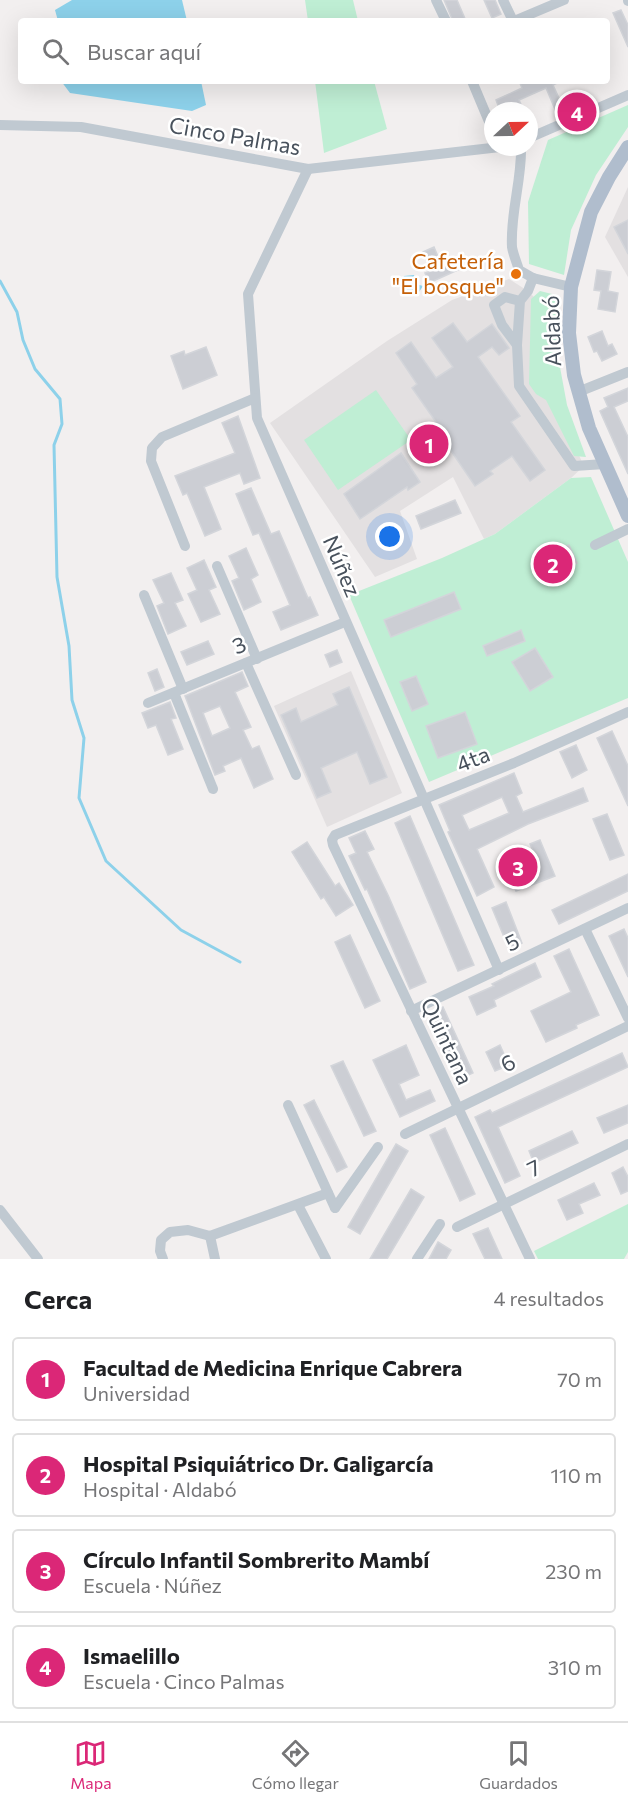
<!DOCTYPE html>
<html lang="es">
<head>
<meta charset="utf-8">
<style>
  :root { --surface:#fff; --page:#f2f2f2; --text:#202124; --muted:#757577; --line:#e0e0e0; --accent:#db2777 }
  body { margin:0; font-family:Commissioner,sans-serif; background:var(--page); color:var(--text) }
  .compass { position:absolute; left:484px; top:102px; width:54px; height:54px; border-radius:50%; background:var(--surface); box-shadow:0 6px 24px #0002; rotate:68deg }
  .you { position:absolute; left:390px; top:537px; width:21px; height:21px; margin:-15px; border:4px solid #fff; border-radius:50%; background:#1a73e8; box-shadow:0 0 0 9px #1a73e833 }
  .badge { display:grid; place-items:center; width:39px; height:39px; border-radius:50%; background:var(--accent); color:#fff; font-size:20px; font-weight:700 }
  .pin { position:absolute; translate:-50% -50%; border:3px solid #fff; box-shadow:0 2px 6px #0006 }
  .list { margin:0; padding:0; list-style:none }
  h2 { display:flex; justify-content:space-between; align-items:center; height:78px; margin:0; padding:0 24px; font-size:26px }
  h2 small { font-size:20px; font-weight:400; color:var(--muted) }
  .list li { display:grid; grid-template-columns:39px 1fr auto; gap:18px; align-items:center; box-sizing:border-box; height:84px; margin:0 12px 12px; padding:0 12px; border:2px solid var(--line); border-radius:6px }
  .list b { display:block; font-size:22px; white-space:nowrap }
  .list p { margin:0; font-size:20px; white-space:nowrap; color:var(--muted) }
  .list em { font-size:20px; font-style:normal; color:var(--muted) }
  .icon { flex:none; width:33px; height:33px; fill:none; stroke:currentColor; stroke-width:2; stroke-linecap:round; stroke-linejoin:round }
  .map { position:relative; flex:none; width:628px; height:1259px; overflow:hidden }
  .search { position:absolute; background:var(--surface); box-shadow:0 6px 24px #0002; left:18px; right:18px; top:18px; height:66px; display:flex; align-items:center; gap:15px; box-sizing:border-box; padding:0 21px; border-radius:6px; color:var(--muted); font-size:22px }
  .sheet { height:462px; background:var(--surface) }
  nav { display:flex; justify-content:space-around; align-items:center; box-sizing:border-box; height:84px; border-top:2px solid var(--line); background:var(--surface); font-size:16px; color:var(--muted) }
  nav a { display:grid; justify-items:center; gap:3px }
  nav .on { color:var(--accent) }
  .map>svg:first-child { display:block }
</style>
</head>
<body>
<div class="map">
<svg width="628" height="1259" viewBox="0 0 628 1259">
  <rect width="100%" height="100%" fill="#f2efef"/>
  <g fill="#e3e0e1">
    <path d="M628,187V277L605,237Z"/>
    <path d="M509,279L528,291L539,302L538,369L584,466L571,478L495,534L484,539L453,477L400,511L417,559L375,577L270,423L387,341L452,300Z"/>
    <path d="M351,671L402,793L327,827L274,706Z"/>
  </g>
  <g fill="#bfeed4">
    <path d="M305,0H353L358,21H308Z"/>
    <path d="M315,81H374L387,129L324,153Z"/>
    <path d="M628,105V127L596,175L571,230L564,275L529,264L528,202L548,140Z"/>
    <path d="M540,291L556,295L557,351L567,405L586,457L574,456L546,400L536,394L529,384L531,299Z"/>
    <path d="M376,390L411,440L338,490L304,440Z"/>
    <path d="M591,477L628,562V698L429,782L349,595L442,558L495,534L571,478Z"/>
    <path d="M628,1204V1252L624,1259H538L534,1251Z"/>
  </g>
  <g fill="#8dd1ea">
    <path d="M72,0H182L187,21H58L55,10Z"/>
    <path d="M61,81H201L206,105L192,111L70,93Z"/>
    <path d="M414,275L416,284L423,286L417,295L409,293L401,284L404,276Z"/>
  </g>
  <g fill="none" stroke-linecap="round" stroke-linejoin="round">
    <path stroke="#8dd1ea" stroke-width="3" d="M0,281L17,312L23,340L35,369L60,399L62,424L54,445L57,577L69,646L72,700L84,738L79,798L106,861L181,930L240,962"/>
  </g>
  <g fill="#ccced4" stroke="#d3d5da" stroke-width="1.5" fill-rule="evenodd">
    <path d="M444,0H457L466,21H453Z"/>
    <path d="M484,0H495L501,14L492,18Z"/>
    <path d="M621,10L628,25V47L613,13Z"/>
    <path d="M519,81H561L553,85L565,111L557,114L546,88L519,100L524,111H500L496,100L522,88Z"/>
    <path d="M628,220V254L614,227Z"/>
    <path d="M434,247L442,266L458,259L462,268L429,283L425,273L431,271L423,252Z"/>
    <path d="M597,270L611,272L608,291L618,293L615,312L598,309L601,291L594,290Z"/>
    <path d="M453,323L467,342L492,324L509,348L499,355L492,347L478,357L520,416L511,422L545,470L530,481L512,456L490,471L493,474L475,486L445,442L432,452L419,433L436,422L412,388L417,384L396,353L411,342L436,378L453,367L432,338Z"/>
    <path d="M602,331L608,346L612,344L617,354L602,361L597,351L594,352L588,337Z"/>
    <path d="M206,347L217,375L183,389L171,356L184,351L185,355Z"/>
    <path d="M628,388V401L614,407L628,437V474L600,411L608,407L604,398Z"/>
    <path d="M238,416L260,478L244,484L240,473L204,487L221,529L205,536L187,493L183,495L175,476L235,453L222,423Z"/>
    <path d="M401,453L420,482L408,490L407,487L360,519L344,494Z"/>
    <path d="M251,488L271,534L279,531L308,598L310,597L318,615L281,630L273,612L290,605L259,533L253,535L236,494Z"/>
    <path d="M455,500L461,513L421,529L416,516Z"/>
    <path d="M569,545L577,563L544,576L537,558Z"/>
    <path d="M246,548L258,575L251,579L261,602L244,610L232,581L239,578L229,556Z"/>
    <path d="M204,560L216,587L209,590L220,614L201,622L188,594L197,590L187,568Z"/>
    <path d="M171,573L183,600L175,603L186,626L168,634L157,606L164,603L153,580Z"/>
    <path d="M454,592L461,609L391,637L384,620Z"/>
    <path d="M521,630L525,641L487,656L483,646Z"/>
    <path d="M208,641L214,654L187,665L181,652Z"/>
    <path d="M535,648L553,677L530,691L512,662Z"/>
    <path d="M337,650L342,662L330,667L325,655Z"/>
    <path d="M157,669L164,687L155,691L148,673Z"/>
    <path d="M242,672L248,686L235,692L251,727L243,730L252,749L259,746L273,779L254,788L241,758L223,766L225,771L215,775L185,696ZM220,706L230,728L212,736L203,713Z"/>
    <path d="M416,676L428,704L412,711L400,682Z"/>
    <path d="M349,687L387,777L370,784L357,752L321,768L331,792L317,798L281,715L296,708L301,722L338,705L333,694Z"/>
    <path d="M170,702L176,718L171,719L183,749L168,755L156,725L148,728L142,713Z"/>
    <path d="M465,712L477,744L438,758L426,726Z"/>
    <path d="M612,731L628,766V806L597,738Z"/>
    <path d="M576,745L587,770L572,778L560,752Z"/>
    <path d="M514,773L522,793L516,796L523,812L583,788L588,801L528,824L477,849L494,887L477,896L448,832L450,831L439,805ZM502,797L509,813L469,830L462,815Z"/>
    <path d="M607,814L624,855L610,860L593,819Z"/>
    <path d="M410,816L474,965L458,971L395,823Z"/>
    <path d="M365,831L374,849L367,852L388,895L426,982L410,989L367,889L365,890L349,856L356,853L349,838Z"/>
    <path d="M540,840L555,876L516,891L501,858L516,852L519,859L534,853L530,844Z"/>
    <path d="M307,842L335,886L339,883L353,905L336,916L324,897L321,899L292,852Z"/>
    <path d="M628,874V891L559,924L552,910Z"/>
    <path d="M506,902L522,943L509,949L492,908Z"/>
    <path d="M624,929L628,938V977L609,936Z"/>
    <path d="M350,935L380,1001L365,1008L335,942Z"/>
    <path d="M569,949L599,1015L576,1025L577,1028L546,1042L531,1011L571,992L554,956Z"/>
    <path d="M535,963L541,977L494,1000L496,1006L477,1015L469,997L494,986L492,984Z"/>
    <path d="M443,1007L473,1073L458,1080L428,1014Z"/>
    <path d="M406,1045L419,1075L399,1084L406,1100L430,1090L435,1101L400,1117L373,1060Z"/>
    <path d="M500,1045L509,1065L495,1071L486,1052Z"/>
    <path d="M622,1053L628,1067L498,1127L520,1176L505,1183L475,1117L490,1110L492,1113Z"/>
    <path d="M343,1061L376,1131L364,1136L331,1066Z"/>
    <path d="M314,1100L347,1167L337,1172L304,1105Z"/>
    <path d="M628,1105V1123L604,1133L597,1118Z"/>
    <path d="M445,1128L475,1194L460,1201L430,1135Z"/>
    <path d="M572,1131L578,1143L534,1163L529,1151Z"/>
    <path d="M396,1144L408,1151L360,1234L348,1227Z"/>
    <path d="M623,1167L628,1177V1191L621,1194L612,1173Z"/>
    <path d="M594,1183L600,1195L579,1204L583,1213L567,1220L558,1200Z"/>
    <path d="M411,1189L424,1197L387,1259H370Z"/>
    <path d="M488,1228L502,1259H485L473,1234Z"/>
    <path d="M438,1242L451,1250L446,1259H429Z"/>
  </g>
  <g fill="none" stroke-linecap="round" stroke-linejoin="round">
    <g stroke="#c0c9d1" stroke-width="10">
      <path d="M436,0L446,21"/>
      <path d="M503,0L513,21"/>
      <path d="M628,0V1"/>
      <path d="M514,21L564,0"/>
      <path d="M472,81L493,131"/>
      <path d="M0,125L81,127L308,169L500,147"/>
      <path d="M529,138L628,95"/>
      <path d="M521,147C522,180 510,213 512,247C513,254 517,263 519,270L533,278L571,287"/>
      <path d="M308,169L248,294L257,418L499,970"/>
      <path d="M520,301L517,345L502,325L494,305L505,297L520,301L528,291L533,278"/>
      <path d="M517,345L519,386L574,466L605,464"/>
      <path d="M578,392L628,372"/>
      <path d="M595,545L628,529"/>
      <path d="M185,546L151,461L152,448L162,437L255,398"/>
      <path d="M217,566L257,659"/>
      <path d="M144,595L183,689"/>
      <path d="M246,663L296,775"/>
      <path d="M174,693L213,789"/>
      <path d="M148,703L345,622"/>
      <path d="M585,929L628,1018"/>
      <path d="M411,1011L628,908"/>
      <path d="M288,1105L335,1208"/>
      <path d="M405,1134L628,1026"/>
      <path d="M298,1205L326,1259"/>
      <path d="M335,1208L378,1147"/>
      <path d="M0,1210L38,1259"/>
      <path d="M457,1227L628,1144"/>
      <path d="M210,1236L215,1259"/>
      <path d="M163,1259L160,1251L161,1240L170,1232L188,1230L210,1236L328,1193"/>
      <path d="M417,1259L440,1224"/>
      <path d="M530,1259L333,845L332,840L335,835L514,763L628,712"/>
    </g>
    <path stroke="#b0bdcd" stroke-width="14" d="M628,147L609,177L591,212L571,287L569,333L574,375L589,428L628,516"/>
  </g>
  <circle fill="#e8710a" stroke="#fff" stroke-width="2" cx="516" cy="274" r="6"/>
  <g text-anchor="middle" stroke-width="5" stroke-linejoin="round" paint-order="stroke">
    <g font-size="22" fill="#48515c" stroke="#fff">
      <text transform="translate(235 136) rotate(10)" y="8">Cinco Palmas</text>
      <text transform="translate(552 331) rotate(-92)" y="8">Aldabó</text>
      <text transform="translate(342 566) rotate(67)" y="8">Núñez</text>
      <text transform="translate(239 645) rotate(-22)" y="8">3</text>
      <text transform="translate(473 759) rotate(-22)" y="8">4ta</text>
      <text transform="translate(512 942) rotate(-25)" y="8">5</text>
      <text transform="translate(447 1041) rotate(65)" y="8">Quintana</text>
      <text transform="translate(508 1063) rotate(-26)" y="8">6</text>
      <text transform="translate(534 1168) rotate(-26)" y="8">7</text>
    </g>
    <g font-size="22" fill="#c56008" stroke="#fff" text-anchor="end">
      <text x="504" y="269">Cafetería<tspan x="504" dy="25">"El bosque"</tspan></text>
    </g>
  </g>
</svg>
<svg class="compass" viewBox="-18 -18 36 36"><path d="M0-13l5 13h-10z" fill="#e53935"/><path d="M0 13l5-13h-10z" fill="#757577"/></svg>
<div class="you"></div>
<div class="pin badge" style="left:429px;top:444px">1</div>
<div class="pin badge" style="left:553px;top:564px">2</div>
<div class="pin badge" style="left:518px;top:867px">3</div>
<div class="pin badge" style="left:577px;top:112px">4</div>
<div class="search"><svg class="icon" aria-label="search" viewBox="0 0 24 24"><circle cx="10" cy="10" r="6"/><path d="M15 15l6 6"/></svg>Buscar aquí</div>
</div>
<section class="sheet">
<h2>Cerca<small>4 resultados</small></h2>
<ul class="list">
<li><span class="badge">1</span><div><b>Facultad de Medicina Enrique Cabrera</b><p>Universidad</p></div><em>70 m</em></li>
<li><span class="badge">2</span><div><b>Hospital Psiquiátrico Dr. Galigarcía</b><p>Hospital · Aldabó</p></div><em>110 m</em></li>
<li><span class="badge">3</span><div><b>Círculo Infantil Sombrerito Mambí</b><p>Escuela · Núñez</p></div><em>230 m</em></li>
<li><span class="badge">4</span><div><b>Ismaelillo</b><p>Escuela · Cinco Palmas</p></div><em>310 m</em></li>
</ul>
</section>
<nav>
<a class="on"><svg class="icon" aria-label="map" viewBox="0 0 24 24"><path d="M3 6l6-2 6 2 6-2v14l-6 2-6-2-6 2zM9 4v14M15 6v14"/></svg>Mapa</a>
<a><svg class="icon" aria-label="directions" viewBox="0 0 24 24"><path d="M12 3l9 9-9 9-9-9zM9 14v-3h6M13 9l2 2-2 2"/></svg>Cómo llegar</a>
<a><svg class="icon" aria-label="saved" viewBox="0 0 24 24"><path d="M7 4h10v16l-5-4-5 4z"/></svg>Guardados</a>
</nav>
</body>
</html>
